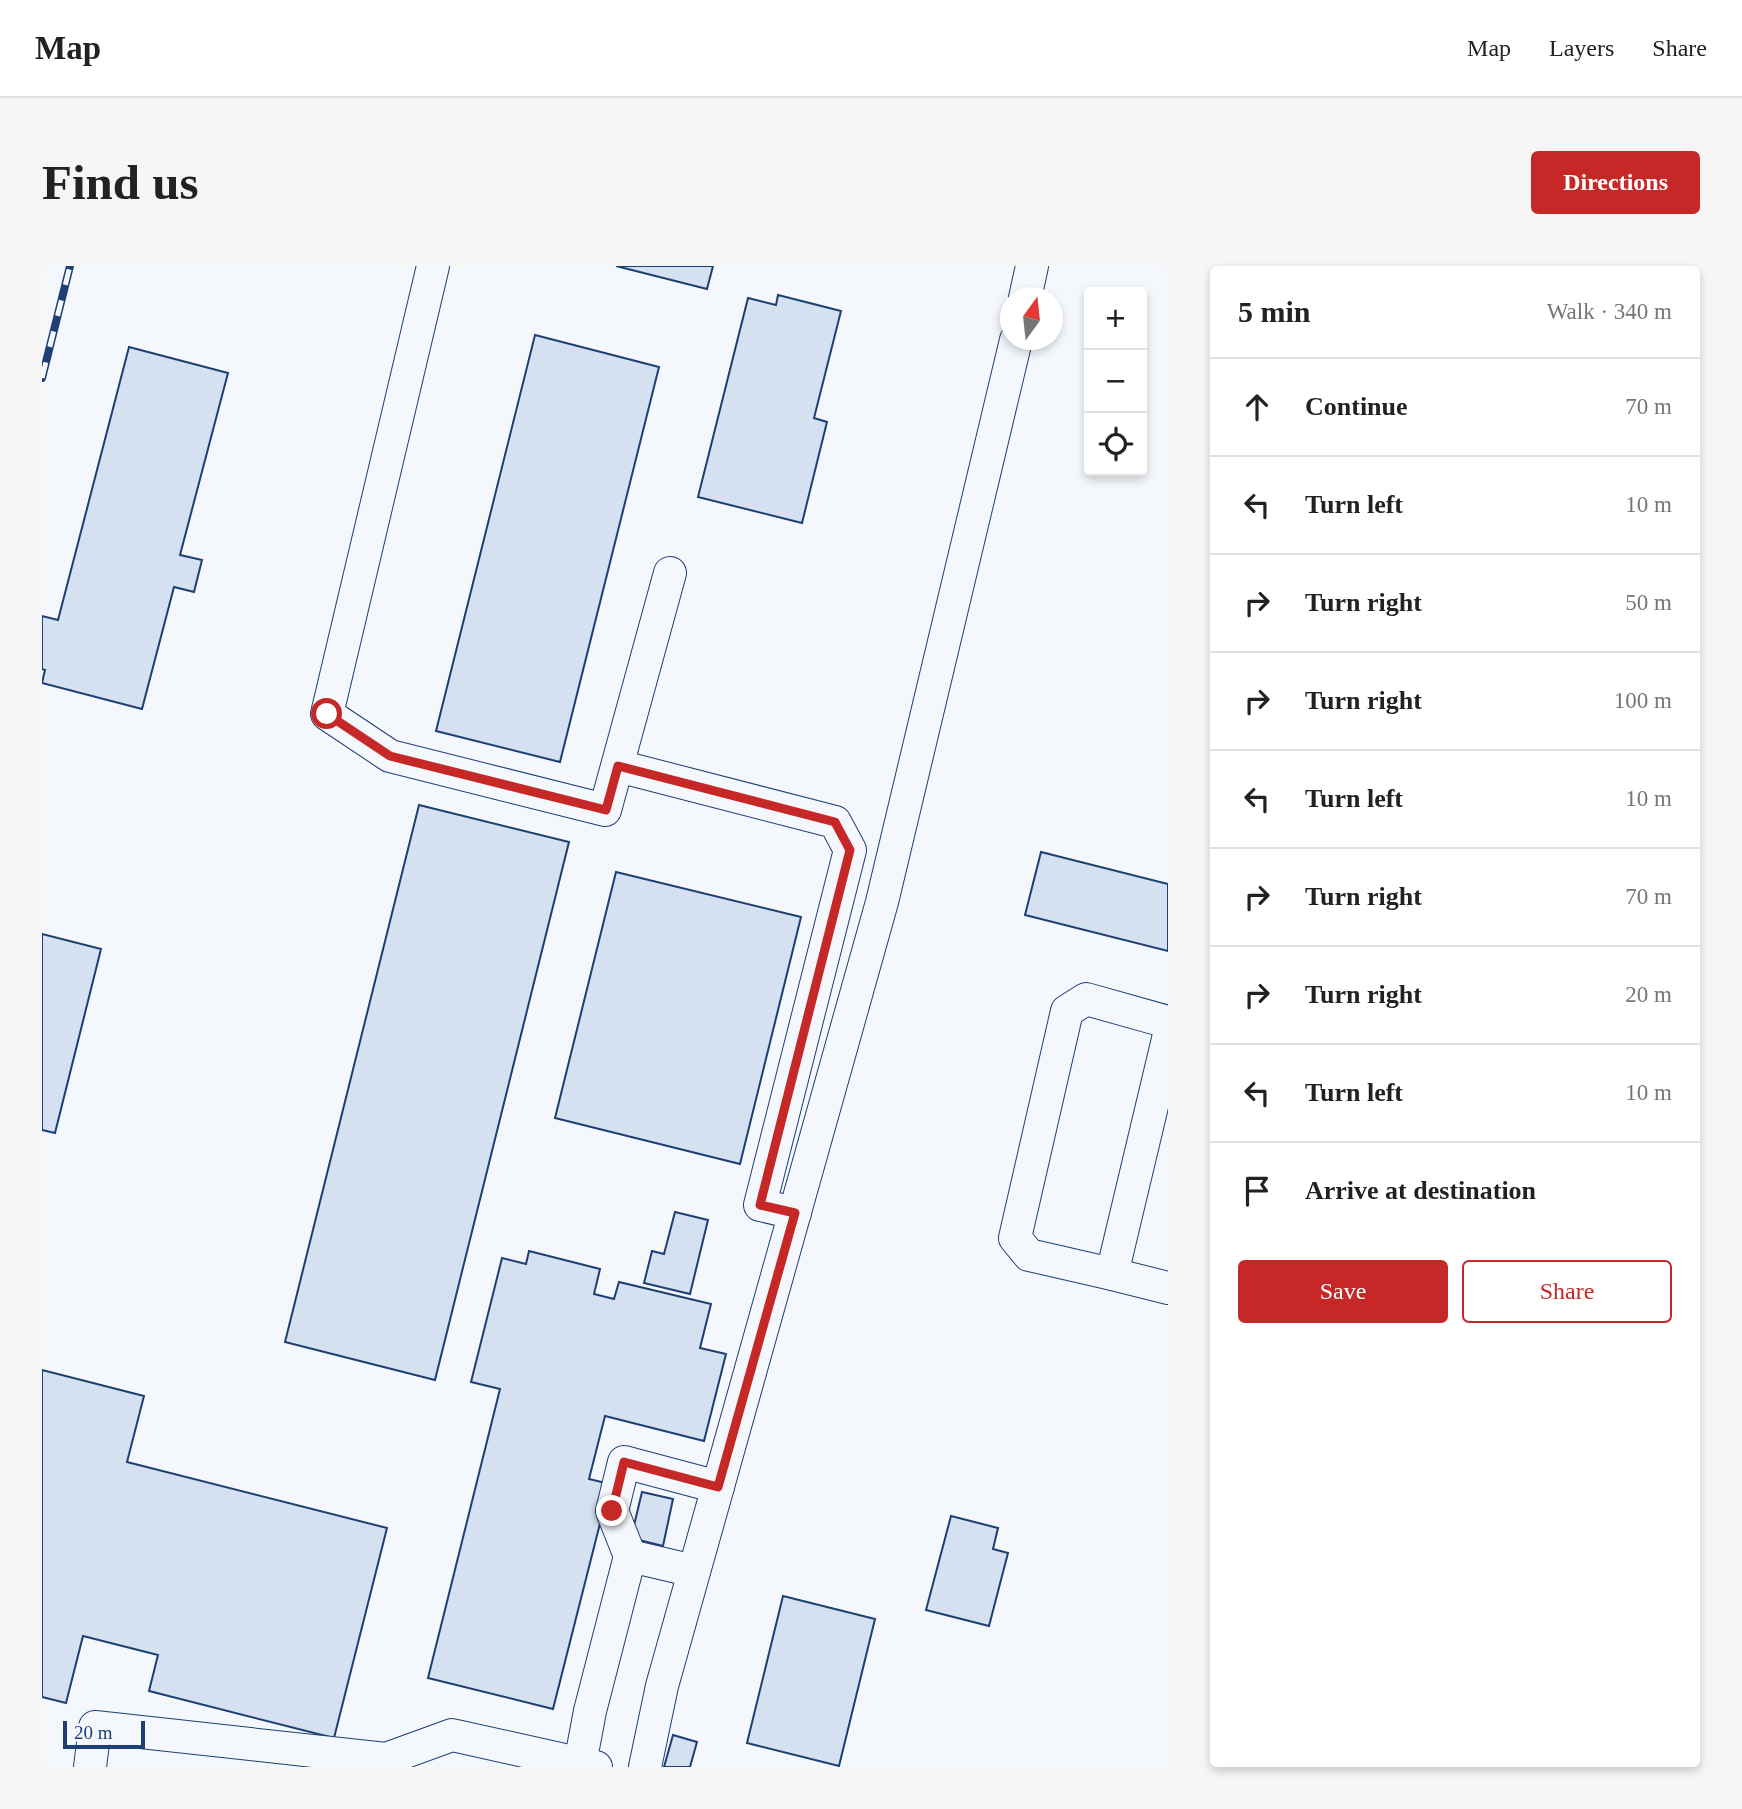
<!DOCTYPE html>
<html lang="en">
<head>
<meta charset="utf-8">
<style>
  :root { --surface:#fff; --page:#f6f6f6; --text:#222; --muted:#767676; --line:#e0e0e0; --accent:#c62828 }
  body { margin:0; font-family:"Times New Roman",serif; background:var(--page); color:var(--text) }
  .controls { position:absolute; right:21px; top:21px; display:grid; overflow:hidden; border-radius:7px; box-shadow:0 4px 10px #0003 }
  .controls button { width:63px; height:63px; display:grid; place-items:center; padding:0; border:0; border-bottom:2px solid var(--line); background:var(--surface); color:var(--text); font:35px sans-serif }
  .compass { position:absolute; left:958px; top:21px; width:63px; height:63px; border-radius:50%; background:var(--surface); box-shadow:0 4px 10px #0003; rotate:15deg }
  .scale { position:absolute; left:21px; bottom:18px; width:82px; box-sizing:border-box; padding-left:7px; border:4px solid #1d3f73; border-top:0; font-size:19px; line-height:24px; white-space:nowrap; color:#1d3f73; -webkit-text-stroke:5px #f4f7fb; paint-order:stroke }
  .stop { position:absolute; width:21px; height:21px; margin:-16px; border:5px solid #c62828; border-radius:50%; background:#fff }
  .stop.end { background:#c62828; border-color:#fff; box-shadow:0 2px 7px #0008 }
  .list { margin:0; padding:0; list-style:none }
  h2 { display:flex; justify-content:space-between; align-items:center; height:91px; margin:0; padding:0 28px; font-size:30px }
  h2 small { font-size:23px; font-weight:400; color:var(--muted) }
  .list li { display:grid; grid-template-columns:46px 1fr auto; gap:21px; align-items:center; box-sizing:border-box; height:98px; padding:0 28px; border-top:2px solid var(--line) }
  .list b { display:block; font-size:26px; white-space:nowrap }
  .list em { font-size:23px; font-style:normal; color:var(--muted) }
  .actions { display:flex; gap:14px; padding:21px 28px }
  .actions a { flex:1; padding:16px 0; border:2px solid var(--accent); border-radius:7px; text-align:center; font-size:24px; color:var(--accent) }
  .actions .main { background:var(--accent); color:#fff }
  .icon { flex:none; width:38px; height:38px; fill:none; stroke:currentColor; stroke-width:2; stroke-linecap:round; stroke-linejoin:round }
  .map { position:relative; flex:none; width:1126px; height:1501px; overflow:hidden; border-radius:7px }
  header { display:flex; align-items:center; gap:42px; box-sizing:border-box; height:98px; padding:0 35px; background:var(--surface); border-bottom:2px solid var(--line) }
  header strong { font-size:33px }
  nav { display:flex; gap:38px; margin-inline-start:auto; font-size:24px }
  .intro { display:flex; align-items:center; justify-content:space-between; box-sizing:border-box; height:168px; padding:0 42px }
  h1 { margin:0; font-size:49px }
  .button { padding:18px 32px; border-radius:7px; background:var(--accent); color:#fff; font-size:24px; font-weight:700 }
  main { display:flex; gap:42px; padding:0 42px }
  aside { flex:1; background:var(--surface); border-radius:7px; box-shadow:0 4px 10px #0003 }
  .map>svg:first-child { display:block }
</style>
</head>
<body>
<header>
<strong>Map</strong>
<nav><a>Map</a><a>Layers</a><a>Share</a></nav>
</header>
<div class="intro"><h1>Find us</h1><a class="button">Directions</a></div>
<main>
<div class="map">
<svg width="1126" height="1501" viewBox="0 0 1126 1501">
  <rect width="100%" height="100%" fill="#f4f7fb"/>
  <g fill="#d5e0f0" stroke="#1d3f73" stroke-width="2">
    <path d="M574,0H671L665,23Z"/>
    <path d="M736,29L799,45L772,152L785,156L760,257L656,231L706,32L734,39Z"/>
    <path d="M493,69L617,101L518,496L394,465Z"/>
    <path d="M87,81L186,107L138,289L160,294L152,326L132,321L100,443L0,417L3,404L0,403V350L16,354Z"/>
    <path d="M377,539L527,576L393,1114L243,1076Z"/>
    <path d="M999,586L1126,618V685L983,649Z"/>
    <path d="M574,606L759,651L698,898L513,852Z"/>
    <path d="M0,668L59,683L13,867L0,864Z"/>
    <path d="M633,946L666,954L648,1028L602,1017L610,985L622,988Z"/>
    <path d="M487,985L558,1003L552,1028L572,1033L577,1016L669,1038L658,1082L684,1088L662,1175L563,1150L547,1213L568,1218L511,1443L386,1412L458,1123L429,1116L460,992L484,998Z"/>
    <path d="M0,1104L102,1130L85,1196L345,1262L292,1472L107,1425L116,1389L41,1370L24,1437L0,1431Z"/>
    <path d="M600,1226L631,1233L621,1280L589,1272Z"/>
    <path d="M909,1250L956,1262L951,1283L966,1287L947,1360L884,1344Z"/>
    <path d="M741,1330L833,1353L797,1500L705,1477Z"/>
    <path d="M631,1469L655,1476L648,1501H622Z"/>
  </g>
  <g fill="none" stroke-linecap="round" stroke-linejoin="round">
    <g stroke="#1d3f73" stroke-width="34">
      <g id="minor">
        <path d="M391,0L285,448L348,490L563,544L628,307"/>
        <path d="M983,32L990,0"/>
        <path d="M576,500L793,556L808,584L718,939L753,947"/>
        <path d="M1126,773L1070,1008L1126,1022"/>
        <path d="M1070,1008L987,989L973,972L1025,745L1044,733L1126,756"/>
        <path d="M588,1290L570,1245L582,1196L676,1221"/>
        <path d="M538,1498L548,1445L588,1290L652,1305"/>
        <path d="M48,1501L53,1461L344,1493L410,1469L554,1501"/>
        <path d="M603,1501L620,1420L840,636L974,74"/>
      </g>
    </g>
    <use href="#minor" stroke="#f4f7fb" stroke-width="32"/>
    <g stroke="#1d3f73" stroke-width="8">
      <path id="rail" d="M0,112L28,0"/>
    </g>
    <use href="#rail" stroke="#f4f7fb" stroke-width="5" stroke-dasharray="16" stroke-linecap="butt"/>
  </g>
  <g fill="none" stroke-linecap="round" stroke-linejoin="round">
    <path stroke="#c62828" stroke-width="9" d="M285,448L348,490L564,544L576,500L793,556L808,584L718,939L753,947L676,1221L582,1196L570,1245"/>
  </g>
</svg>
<div class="controls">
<button>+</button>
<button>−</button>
<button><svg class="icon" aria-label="locate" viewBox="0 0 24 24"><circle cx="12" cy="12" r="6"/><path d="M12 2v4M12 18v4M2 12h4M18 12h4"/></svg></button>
</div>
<svg class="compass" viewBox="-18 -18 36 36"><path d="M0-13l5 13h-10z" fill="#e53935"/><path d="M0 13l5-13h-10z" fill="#767676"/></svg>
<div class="scale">20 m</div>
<div class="stop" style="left:285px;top:448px"></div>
<div class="stop end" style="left:570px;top:1245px"></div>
</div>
<aside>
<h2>5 min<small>Walk · 340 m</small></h2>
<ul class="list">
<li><svg class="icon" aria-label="ahead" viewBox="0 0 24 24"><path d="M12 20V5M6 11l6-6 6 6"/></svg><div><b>Continue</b></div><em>70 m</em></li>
<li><svg class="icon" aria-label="left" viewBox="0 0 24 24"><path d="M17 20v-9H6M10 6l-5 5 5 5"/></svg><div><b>Turn left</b></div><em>10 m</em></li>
<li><svg class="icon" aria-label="right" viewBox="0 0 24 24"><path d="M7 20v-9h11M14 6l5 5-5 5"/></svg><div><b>Turn right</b></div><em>50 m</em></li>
<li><svg class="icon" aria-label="right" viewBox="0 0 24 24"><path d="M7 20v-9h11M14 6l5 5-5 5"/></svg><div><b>Turn right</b></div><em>100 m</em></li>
<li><svg class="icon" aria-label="left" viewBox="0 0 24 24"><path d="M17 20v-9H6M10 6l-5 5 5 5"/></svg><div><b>Turn left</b></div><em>10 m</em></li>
<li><svg class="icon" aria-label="right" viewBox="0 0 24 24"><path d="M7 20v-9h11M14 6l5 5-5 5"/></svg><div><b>Turn right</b></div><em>70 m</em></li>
<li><svg class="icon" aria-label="right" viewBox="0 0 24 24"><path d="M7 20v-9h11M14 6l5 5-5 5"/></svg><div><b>Turn right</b></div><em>20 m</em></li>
<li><svg class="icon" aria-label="left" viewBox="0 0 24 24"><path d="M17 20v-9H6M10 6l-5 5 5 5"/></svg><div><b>Turn left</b></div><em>10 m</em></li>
<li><svg class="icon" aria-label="arrive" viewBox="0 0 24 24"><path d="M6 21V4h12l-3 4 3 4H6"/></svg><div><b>Arrive at destination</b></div></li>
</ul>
<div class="actions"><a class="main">Save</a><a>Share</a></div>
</aside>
</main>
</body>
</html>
